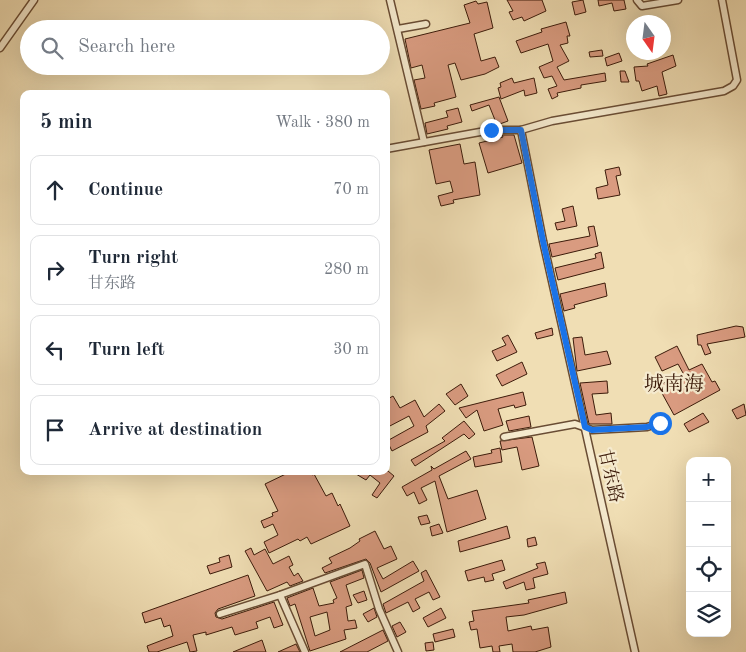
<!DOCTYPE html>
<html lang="en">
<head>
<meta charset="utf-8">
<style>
  :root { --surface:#fff; --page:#f6f6f7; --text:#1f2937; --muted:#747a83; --line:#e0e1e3 }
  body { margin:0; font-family:"Old Standard TT","Noto Serif SC",serif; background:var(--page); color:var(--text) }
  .controls { position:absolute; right:15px; bottom:15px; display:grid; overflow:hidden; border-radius:10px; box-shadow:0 5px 20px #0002 }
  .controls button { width:45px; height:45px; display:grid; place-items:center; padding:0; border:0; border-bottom:1px solid var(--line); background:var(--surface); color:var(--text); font:25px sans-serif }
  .compass { position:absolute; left:626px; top:15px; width:45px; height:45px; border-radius:50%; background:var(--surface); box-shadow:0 5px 20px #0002; rotate:166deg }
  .stop { position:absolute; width:15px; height:15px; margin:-11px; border:4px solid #1a73e8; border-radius:50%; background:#fff }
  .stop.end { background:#1a73e8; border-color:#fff; box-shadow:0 1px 5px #0008 }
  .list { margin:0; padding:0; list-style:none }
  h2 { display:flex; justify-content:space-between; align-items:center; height:65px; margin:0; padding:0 20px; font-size:21px }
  h2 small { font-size:16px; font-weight:400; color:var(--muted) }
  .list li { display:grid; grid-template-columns:32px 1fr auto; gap:15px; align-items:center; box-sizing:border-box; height:70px; margin:0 10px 10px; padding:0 10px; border:1px solid var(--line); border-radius:10px }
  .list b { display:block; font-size:19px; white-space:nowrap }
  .list p { margin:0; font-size:16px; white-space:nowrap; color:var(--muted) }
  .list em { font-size:16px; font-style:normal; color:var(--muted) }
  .icon { flex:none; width:28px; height:28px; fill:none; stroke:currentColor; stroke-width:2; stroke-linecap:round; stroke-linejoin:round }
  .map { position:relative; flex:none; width:746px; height:652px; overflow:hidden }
  .search { position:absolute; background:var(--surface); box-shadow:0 5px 20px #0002; left:20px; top:20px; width:370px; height:55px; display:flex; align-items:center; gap:12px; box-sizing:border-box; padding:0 18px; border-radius:28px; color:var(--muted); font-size:19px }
  .panel { position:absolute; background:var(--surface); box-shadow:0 5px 20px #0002; left:20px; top:90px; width:370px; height:385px; border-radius:10px }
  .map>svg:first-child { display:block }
</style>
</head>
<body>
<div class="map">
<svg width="746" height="652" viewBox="0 0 746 652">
  <rect width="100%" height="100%" fill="#f0deb4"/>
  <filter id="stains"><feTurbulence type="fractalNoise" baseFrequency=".004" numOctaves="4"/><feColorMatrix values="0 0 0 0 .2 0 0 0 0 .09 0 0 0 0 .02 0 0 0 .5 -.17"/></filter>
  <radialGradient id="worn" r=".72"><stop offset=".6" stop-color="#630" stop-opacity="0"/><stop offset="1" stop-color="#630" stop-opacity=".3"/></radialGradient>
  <g fill="#d99b80" stroke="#3c1b0a" fill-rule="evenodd">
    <path d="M507,0H542L546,11L524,21L522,17L513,20L509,12L513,11Z"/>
    <path d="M583,0L586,12L575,15L572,2Z"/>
    <path d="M598,0H624L626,9L614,11L612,3L599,6Z"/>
    <path d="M476,1L478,4L487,2L493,28L474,34L481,61L495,57L499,67L485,74L461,80L455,63L448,65L456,97L434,103L435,106L421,109L414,80L425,78L422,65L411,68L405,39L470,23L464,5Z"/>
    <path d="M566,22L570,36H567L568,43L560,45L569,61L557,67L564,80L605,73L606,81L581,85V88L557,93L558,96L552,99L548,89L557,86L552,76L544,78L539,67L553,61L548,44L521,53L516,41L542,32L541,29Z"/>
    <path d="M602,50L603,56L590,57L589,52Z"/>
    <path d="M619,53L622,61L607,66L605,58Z"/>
    <path d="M673,55L676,66L662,72L667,94L659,96L657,86L642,91L639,81H636L634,67L648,66L647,64Z"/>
    <path d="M620,71H625L629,82H621Z"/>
    <path d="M512,78L514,83L534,78L537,93L525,96L524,90L501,99L498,88L501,87L500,83Z"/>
    <path d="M499,97L508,121L497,125L489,105L472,111L470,105Z"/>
    <path d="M458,108L462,122L447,126L448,129L427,134L425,123L448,117L446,111Z"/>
    <path d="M502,135H514L522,163L488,173L479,143L503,137Z"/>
    <path d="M460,144L464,164L475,162L480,195L453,200L454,203L441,206L438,196L453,192L450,181L436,184L429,150Z"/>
    <path d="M619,167L621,175L616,176L620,195L598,199L596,188L608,185L605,170Z"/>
    <path d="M573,206L577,226L557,230L555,223L565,221L562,209Z"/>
    <path d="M594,226L598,246L552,257L549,244L590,236L588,227Z"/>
    <path d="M601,252L604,268L558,280L555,268L596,258L595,254Z"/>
    <path d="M605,283L607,296L574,305L575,308L564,311L560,294Z"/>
    <path d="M736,326L743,327L745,337L707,344L711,353L705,355L701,345H698L697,335Z"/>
    <path d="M552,328L553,335L537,339L535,333Z"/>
    <path d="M508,335L517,352L497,361L492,351L506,345L502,338Z"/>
    <path d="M582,337L585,355L607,351L611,364L577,371L573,338Z"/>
    <path d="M677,346L689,370L702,364L712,382L715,381L720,390L674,415L658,386L683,373L678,364L662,371L655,357Z"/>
    <path d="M522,362L527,374L502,386L496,375Z"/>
    <path d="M607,381L608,393L592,394L596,415L611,413L612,424H589L580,383Z"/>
    <path d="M461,384L468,396L455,405L446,394Z"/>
    <path d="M523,392L526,405L515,408L514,405L498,409L503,425L484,431L477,410L466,418L459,408Z"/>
    <path d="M393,396L400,408L415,400L424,417L439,404L445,411L426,426L428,432L392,451L387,441L414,426L409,416L386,428V400Z"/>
    <path d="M744,404L746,415L737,419L732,410Z"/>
    <path d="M703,413L709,422L689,432L684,424Z"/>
    <path d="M529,416L531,427L509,431L506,421Z"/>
    <path d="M464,421L475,434L469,439L464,434L415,466L411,460L445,441L442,438Z"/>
    <path d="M532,437L539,466L522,470L517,447L502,450L500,441Z"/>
    <path d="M500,448L502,462L475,467L473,457L492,453L491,450Z"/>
    <path d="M466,451L471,459L439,476L448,499L477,490L486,519L447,532L435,481L421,488L427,500L419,504L414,492L407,496L402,487L432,470L431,466L434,469Z"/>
    <path d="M292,471H310L312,475L314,474L326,496L332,493L338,506L340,504L350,526L311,544L307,537L300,541L298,539L269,553L264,542L278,535L273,524L264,528L261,521L273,516L272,513L278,511L265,484Z"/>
    <path d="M351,471H388L394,476L377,498L372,495L380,483L370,475L366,480Z"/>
    <path d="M427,515L430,523L421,525L418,517Z"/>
    <path d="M439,524L443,533L432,536L430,527Z"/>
    <path d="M507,526L510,538L460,552L458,541Z"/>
    <path d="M375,531L384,549L391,546L397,559L377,568L383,579L413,561L419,571L381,592L370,563L366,559L325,573L322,568L332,563L329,558L350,548L360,541L359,539Z"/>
    <path d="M535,537L537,545L528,547L527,539Z"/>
    <path d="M251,548L254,555L265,549L273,564L289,556L293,565L289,567L294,576L298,573L303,581L290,586L287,582L267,591L245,551Z"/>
    <path d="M229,555L232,567L210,574L207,566L220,562L219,558Z"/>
    <path d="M502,560L505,570L492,574L494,580L485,582L484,577L468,581L465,571Z"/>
    <path d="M545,562L548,574L533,578L535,588L526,590L524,582L506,589L503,582L538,568L536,564Z"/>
    <path d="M362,570L364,578L346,585L352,605L346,607L348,621L355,620L357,628L344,630L346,639L310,651L295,604L290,606L287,598L313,588L319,606L334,603L333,600L337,598L330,582ZM327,612L330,630L315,636L310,617Z"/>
    <path d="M426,570L440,597L433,600L429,592L415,599L420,608L413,612L408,602L386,613L383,604L424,581L421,573Z"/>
    <path d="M248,575L255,596L218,609L215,613L216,617L222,619L274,602L283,625L274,628L270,617L256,622L258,628L235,635L232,627L206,635V632L193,635L197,651L190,652L187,642L157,652H149L147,646L173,636L170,625L164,627L161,618L145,623L142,613Z"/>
    <path d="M364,591L367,600L358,603L353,595Z"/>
    <path d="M565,592L567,603L524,615L506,617L508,631L531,626L532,630L548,627L551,647L535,652H513L512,644L499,646L500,652H493L492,646L480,648L477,629L471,630L469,622L474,621L472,611L529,603L528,600Z"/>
    <path d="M374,608L377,617L368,622L363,614Z"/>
    <path d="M441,608L446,618L428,627L423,618Z"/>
    <path d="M400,622L406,632L397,637L392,626Z"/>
    <path d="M453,629L455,637L435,642L433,634Z"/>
    <path d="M383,630L388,641L367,652H340Z"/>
    <path d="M262,640L266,652H233Z"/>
    <path d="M433,642L434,650L426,651L425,643Z"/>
    <path d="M296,644L300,652H278Z"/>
  </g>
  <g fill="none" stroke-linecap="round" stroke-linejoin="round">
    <g stroke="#694c34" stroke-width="9">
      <g id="minor">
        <path d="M390,0L424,142"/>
        <path d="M637,0L642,6L678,0"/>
        <path d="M398,29L426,24"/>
        <path d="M0,48L34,0"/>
        <path d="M521,130L543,241L635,652"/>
        <path d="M386,149L491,130H521L552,121L724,91L733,86L737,80L722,0"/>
        <path d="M504,437L575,424L592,430L647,427L660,423"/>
        <path d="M280,595L305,652"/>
        <path d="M220,614L280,595L365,564L379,609L398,652"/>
      </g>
    </g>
    <use href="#minor" stroke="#f5eace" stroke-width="6"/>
  </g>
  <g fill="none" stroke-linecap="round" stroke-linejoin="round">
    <path stroke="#1a73e8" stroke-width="6" d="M491,130H521L543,241L585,427L592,430L647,427L660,423"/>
  </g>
  <g text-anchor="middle" stroke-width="4.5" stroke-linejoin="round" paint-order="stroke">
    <g font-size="18" fill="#3c1b0a" stroke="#f5eace">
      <text transform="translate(611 476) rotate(77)" y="6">甘东路</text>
    </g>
    <g font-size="20" fill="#3c1b0a" stroke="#f5eace">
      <text x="674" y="390">城南海</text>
    </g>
  </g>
  <rect width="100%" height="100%" filter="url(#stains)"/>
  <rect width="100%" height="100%" fill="url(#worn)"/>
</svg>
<div class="controls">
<button>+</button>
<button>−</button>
<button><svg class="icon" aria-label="locate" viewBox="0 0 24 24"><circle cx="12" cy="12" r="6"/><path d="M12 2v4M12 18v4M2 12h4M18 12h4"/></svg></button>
<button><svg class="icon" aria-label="layers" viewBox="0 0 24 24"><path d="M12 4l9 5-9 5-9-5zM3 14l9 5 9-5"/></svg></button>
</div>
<svg class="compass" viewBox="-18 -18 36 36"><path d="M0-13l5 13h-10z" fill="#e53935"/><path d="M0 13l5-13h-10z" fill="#747a83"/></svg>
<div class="stop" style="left:660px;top:423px"></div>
<div class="stop end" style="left:491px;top:130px"></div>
<div class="search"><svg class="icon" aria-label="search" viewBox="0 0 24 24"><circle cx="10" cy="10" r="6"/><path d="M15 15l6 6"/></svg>Search here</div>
<section class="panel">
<h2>5 min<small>Walk · 380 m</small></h2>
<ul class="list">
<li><svg class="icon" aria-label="ahead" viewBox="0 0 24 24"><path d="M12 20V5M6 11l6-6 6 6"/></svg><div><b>Continue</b></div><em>70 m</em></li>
<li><svg class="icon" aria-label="right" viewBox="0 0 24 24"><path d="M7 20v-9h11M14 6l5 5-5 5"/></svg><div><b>Turn right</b><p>甘东路</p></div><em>280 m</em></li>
<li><svg class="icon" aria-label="left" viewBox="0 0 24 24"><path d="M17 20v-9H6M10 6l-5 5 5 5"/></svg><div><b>Turn left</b></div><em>30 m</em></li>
<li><svg class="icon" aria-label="arrive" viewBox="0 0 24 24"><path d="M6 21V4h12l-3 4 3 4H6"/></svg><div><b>Arrive at destination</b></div></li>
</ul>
</section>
</div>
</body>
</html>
